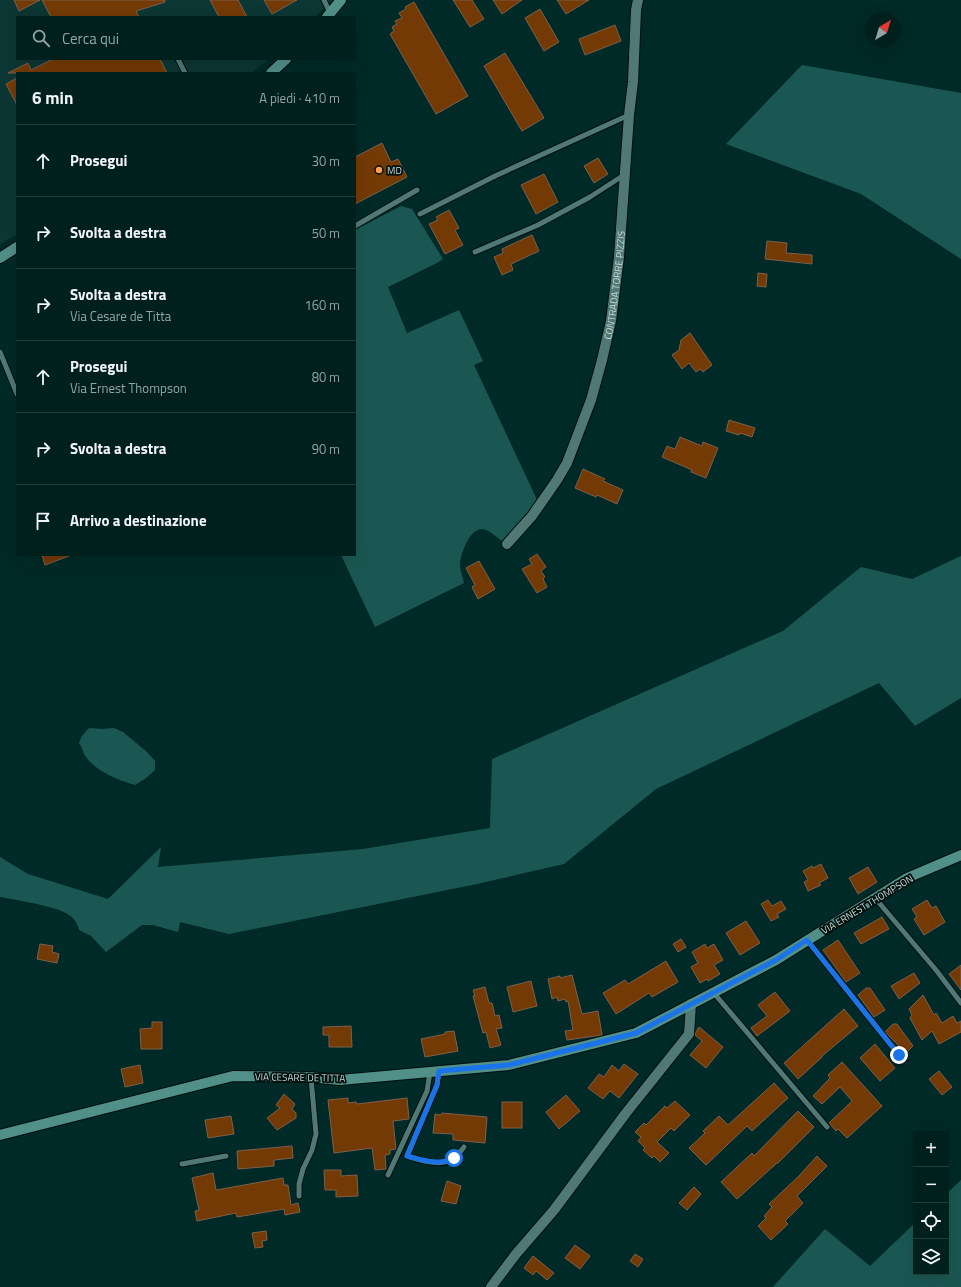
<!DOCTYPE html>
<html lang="it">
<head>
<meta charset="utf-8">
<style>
  :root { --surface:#00201d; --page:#0a2826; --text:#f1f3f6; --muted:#95a3a4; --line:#223e3b }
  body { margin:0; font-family:"Titillium Web",sans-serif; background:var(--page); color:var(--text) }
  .controls { position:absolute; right:12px; bottom:12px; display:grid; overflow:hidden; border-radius:0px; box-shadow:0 4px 16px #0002 }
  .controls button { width:36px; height:36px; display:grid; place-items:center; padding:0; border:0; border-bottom:1px solid var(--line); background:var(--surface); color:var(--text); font:20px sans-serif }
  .compass { position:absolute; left:865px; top:12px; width:36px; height:36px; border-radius:50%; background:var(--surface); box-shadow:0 4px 16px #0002; rotate:38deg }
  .stop { position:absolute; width:12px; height:12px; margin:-9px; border:3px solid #1a73e8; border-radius:50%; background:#fff }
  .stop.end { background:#1a73e8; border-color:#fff; box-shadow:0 1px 4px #0008 }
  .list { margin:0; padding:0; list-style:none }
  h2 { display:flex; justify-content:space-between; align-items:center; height:52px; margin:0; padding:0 16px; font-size:17px }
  h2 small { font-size:13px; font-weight:400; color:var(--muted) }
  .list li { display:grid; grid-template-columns:26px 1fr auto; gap:12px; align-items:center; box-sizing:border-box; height:72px; padding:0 16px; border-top:1px solid var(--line) }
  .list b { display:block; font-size:15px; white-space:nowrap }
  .list p { margin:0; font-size:13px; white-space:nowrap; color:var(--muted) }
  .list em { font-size:13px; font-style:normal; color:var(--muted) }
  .icon { flex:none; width:22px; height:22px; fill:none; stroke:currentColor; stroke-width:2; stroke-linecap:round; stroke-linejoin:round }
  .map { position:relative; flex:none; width:961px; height:1287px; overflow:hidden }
  .search { position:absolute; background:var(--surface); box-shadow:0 4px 16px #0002; left:16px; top:16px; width:340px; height:44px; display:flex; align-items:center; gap:10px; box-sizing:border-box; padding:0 14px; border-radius:0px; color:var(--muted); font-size:15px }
  .panel { position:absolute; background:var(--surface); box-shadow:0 4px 16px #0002; left:16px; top:72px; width:340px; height:484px; border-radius:0px }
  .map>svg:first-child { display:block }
</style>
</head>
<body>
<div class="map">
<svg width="961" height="1287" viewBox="0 0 961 1287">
  <rect width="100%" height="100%" fill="#002a27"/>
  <path fill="#0d3734" d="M0,0H332L315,17H17V59H269L251,73H17V234L0,244Z"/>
  <g fill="#1b5752">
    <path d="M802,65L961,93V259L861,194L726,144Z"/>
    <path d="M401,206L412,209L443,259L437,263L388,287L407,333L459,310L483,361L474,365L538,502L502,541C496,537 489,529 481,529C469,530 460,555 460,565C460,571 463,577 464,583L375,627L341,555H355V230Z"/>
    <path d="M961,556V698L915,726L879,683L656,789L564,864L477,884L229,934L180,922L178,932L153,925H142L106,952L91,936L79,930C78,924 75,919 69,915C57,906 16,900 0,897V857L28,874L108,899L161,847L158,867L363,849L490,828L492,759L783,631L861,567L912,579Z"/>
    <path d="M89,728L102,729L114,728L123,732L147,752L155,761V770L146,778L135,785C118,780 97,772 86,757C83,753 82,747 79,743L82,736Z"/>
    <path d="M961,1180V1287H773L825,1229L870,1266L916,1222V1272H946V1194Z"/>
  </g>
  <g fill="#733a05" stroke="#7d604d">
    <path d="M14,0H40L19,11Z"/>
    <path d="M42,0H165V2L136,11L139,17H51Z"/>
    <path d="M210,0H238L247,17H219Z"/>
    <path d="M264,0H297L272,14Z"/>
    <path d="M453,0H472L484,19L470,27Z"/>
    <path d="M493,0H522L502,14Z"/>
    <path d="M557,0H589L566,14Z"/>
    <path d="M414,2L468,96L436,114L390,34L394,31L392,27L397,24L395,21L402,18L399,13L406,9L405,7Z"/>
    <path d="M540,9L559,42L544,51L525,18Z"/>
    <path d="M615,25L621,41L585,55L579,39Z"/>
    <path d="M505,53L544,118L522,131L484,66Z"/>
    <path d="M53,59H160L167,73H8L28,63L31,70Z"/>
    <path d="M17,78V105L6,84Z"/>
    <path d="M382,143L391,162L398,159L407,177L355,204V157Z"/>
    <path d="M598,158L608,174L594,183L584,166Z"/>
    <path d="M544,174L558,202L536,214L521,185Z"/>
    <path d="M449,210L459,228L455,230L463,245L445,254L429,224L438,220L436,217Z"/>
    <path d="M532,235L539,251L511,264L513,270L502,275L494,257L503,253L502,249Z"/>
    <path d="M767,241L787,243L786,253L812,255V264L765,259Z"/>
    <path d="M758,273L767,274L766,287L757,286Z"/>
    <path d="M690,333L712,365L703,372L700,369L696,372L689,363L682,369L672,355L679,350L681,340Z"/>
    <path d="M729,420L755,428L752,437L740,433L739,435L726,431Z"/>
    <path d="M680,437L702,446L703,442L718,448L706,478L691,472L692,470L662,457L667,446L675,449Z"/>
    <path d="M583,469L605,479L603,481L623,490L617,504L597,495L596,497L575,488Z"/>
    <path d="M537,554L546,567L541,571L545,577L543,579L547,587L537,593L522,569L532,564L529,559Z"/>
    <path d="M42,555H69V556L45,565Z"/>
    <path d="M479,561L495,589L478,599L472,587L475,585L466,568Z"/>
    <path d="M821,864L828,878L819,883L821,885L808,891L804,882L808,880L803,871L812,866L813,868Z"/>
    <path d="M868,867L877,882L858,894L849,878Z"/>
    <path d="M768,900L772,906L781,901L786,909L777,914L779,917L771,921L761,904Z"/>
    <path d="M927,900L932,908L936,906L945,922L924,935L914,919L917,917L912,909Z"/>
    <path d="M882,917L889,929L861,944L854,933Z"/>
    <path d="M746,921L760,943L740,955L726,933Z"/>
    <path d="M681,939L686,947L678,952L673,944Z"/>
    <path d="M838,940L860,973L846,982L823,950Z"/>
    <path d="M40,944L53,946L52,952L59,954L57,963L37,959Z"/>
    <path d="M705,944L707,948L714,944L723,960L714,965L720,974L708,981L707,979L700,983L691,967L698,963L692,952Z"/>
    <path d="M666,961L678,982L652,997L649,993L616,1014L603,993L625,980L628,984Z"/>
    <path d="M961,965V990L949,974Z"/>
    <path d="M914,973L920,983L899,999L891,986Z"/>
    <path d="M572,975L582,1014L598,1011L602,1035L567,1040L565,1031L573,1030L568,1001L566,1002L565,999L558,1001L557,997L552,999L548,979L560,976V978Z"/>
    <path d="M531,981L537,1006L513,1012L507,987Z"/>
    <path d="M485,987L489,1003H492L495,1016L499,1015L502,1028L496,1029L501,1045L490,1048L486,1032L483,1033L473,996H475L473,990Z"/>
    <path d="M866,988H870L885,1010L874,1017L858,995Z"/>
    <path d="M775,992L790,1011L757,1036L751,1028L767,1016L758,1005Z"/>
    <path d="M923,995L934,1015L936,1013L942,1023L953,1016L957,1023L961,1021V1032L939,1044L932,1031L922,1040L910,1018L912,1015L909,1009Z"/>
    <path d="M844,1009L858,1026L822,1056V1057L798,1079L784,1063Z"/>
    <path d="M152,1022H162V1049H141L140,1029L152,1028Z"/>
    <path d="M893,1024H897L913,1046L906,1053L885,1032Z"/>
    <path d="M351,1026L352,1047H329V1035H323V1027Z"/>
    <path d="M699,1027L723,1047L706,1068L690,1055L702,1041L695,1035L696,1032Z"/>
    <path d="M454,1031L458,1051L425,1057L421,1039L445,1034V1032Z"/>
    <path d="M875,1044L895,1068L880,1081L860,1058Z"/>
    <path d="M842,1062L882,1106L847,1138L838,1129L836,1131L829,1123L852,1101L840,1087L822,1104L813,1096L830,1078L828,1075Z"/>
    <path d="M624,1064L638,1074L619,1098L610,1091L603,1099L588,1088L599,1074L604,1077L612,1065L619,1071Z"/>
    <path d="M140,1065L143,1083L125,1087L121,1069Z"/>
    <path d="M939,1071L952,1087L942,1095L929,1079Z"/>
    <path d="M774,1083L788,1098L752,1131L747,1126L706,1165L689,1148L705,1133L703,1131L719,1116L728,1125Z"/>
    <path d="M284,1094L295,1104L292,1109L296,1113V1118L277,1130L267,1118L280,1108L276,1105Z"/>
    <path d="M566,1095L580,1111L559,1129L546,1112Z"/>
    <path d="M348,1098V1103L356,1102L357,1104L407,1098L409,1119L393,1121L396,1149L390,1150V1154L385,1155L386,1169L375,1170L372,1148L334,1153L328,1100Z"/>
    <path d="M675,1101L690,1115L674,1131L671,1128L657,1142L669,1153L660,1162L654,1156L652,1158L643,1150L645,1148L638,1141L641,1137L635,1132L644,1123L646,1125L665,1106L667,1108Z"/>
    <rect x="502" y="1102" width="20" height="26"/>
    <path d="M798,1111L814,1127L778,1163H777L737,1199L721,1182L752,1153L754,1156Z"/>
    <path d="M442,1113L487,1117L485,1143L453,1140V1134L433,1133L435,1114L441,1115Z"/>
    <path d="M231,1116L234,1134L208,1138L205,1120Z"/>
    <path d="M292,1146L293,1158L274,1160V1166L238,1169L237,1151Z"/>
    <path d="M817,1156L827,1166L797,1196L803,1203L785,1221L788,1224L771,1240L758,1226L766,1218L764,1216L772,1207L769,1204L799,1176Z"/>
    <path d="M324,1170H341V1176L357,1175L358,1196L336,1197V1190H325Z"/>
    <path d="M213,1173L216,1190L283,1178L284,1185H288L291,1205L298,1203L300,1212L285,1215L284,1209L237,1217L236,1213L197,1221L195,1211L199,1210L192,1178Z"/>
    <path d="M447,1181L461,1186L456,1204L441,1201Z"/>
    <path d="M694,1187L701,1194L687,1210L679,1203Z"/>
    <path d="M266,1231L267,1240L262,1241L263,1247L255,1248L252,1233Z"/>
    <path d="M575,1245L590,1256L580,1269L565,1258Z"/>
    <path d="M635,1254L643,1259L638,1267L630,1261Z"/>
    <path d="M533,1256L554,1273L547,1280L536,1271L533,1275L524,1268Z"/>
  </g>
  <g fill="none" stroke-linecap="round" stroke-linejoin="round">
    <g stroke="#00100f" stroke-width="7">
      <g id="lane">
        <path d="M324,0L330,13"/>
        <path d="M178,59L185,73"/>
        <path d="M420,214L495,176L629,115"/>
        <path d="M355,226L417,190"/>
        <path d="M475,252L538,225L590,197L624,175"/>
        <path d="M0,352L17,394"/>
        <path d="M875,898L936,970L961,1003"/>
        <path d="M807,940L899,1055"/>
        <path d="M713,992L827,1127"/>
        <path d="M439,1071L437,1085L407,1156C420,1160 441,1167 453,1159C457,1156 461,1151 464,1147"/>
        <path d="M182,1164L226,1156"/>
        <path d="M388,1175L427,1091L430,1072"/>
        <path d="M299,1196V1184L303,1169L312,1150L316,1134L311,1078"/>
      </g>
    </g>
    <g stroke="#00100f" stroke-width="12">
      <g id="street">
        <path id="s1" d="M507,544L532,516L557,480L567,463L591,400L602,360L611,321L619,257L629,115L633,82L636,10L638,0"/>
        <path d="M491,1287L516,1254L554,1210L626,1113L689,1034L691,1004"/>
      </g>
    </g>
    <g stroke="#00100f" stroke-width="12">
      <g id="secondary">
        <path d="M327,17L341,0"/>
        <path d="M271,73L286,59"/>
        <path d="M0,258L17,247"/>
        <path d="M0,1135L233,1076L309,1077L340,1080L509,1065L636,1033L776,960L907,878L961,855"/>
      </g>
    </g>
    <use href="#lane" stroke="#507975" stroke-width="5"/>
    <use href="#street" stroke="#507975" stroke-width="10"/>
    <use href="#secondary" stroke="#518f89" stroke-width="10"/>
  </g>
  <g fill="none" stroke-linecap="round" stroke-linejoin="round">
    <path stroke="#1a73e8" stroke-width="5" d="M454,1158C439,1166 423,1160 407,1156L437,1085L439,1071L509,1065L636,1033L776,960L807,940L899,1055"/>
  </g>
  <circle fill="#fd9d55" stroke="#02100e" stroke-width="1.5" cx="379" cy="170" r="4"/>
  <g text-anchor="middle" stroke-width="3.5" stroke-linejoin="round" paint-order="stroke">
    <g font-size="10" fill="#c6dbd8" stroke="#02100e" text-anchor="start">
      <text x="387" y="174">MD</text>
    </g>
    <g font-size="10" fill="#c6dbd8" stroke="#02100e">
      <text dy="4" stroke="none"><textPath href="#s1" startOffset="286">CONTRADA TORRE PIZZIS</textPath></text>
      <text transform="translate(867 904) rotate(-31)" y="4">VIA ERNEST THOMPSON</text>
      <text transform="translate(300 1077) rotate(1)" y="4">VIA CESARE DE TITTA</text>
    </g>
  </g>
</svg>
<div class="controls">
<button>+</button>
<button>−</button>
<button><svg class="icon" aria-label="locate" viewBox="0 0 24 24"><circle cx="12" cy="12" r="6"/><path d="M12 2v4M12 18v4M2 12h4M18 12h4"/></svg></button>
<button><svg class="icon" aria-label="layers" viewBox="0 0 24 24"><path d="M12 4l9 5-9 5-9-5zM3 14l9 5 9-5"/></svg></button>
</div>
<svg class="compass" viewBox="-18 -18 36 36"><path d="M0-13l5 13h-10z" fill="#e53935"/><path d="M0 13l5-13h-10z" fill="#95a3a4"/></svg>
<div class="stop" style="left:454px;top:1158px"></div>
<div class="stop end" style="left:899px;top:1055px"></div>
<div class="search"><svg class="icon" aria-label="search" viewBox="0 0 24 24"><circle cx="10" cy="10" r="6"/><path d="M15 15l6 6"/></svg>Cerca qui</div>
<section class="panel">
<h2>6 min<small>A piedi · 410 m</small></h2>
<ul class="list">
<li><svg class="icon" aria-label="ahead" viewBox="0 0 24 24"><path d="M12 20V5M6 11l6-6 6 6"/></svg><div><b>Prosegui</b></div><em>30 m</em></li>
<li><svg class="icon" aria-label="right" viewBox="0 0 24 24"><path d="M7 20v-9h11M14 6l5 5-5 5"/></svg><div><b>Svolta a destra</b></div><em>50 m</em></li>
<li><svg class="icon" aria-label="right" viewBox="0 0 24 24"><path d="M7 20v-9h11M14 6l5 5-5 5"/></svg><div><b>Svolta a destra</b><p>Via Cesare de Titta</p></div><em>160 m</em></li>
<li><svg class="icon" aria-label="ahead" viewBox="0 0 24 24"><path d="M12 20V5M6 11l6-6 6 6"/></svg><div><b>Prosegui</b><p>Via Ernest Thompson</p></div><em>80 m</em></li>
<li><svg class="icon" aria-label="right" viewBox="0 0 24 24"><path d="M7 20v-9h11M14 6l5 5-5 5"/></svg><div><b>Svolta a destra</b></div><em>90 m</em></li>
<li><svg class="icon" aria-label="arrive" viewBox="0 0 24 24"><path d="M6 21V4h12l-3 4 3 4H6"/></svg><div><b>Arrivo a destinazione</b></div></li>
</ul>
</section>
</div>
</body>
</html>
